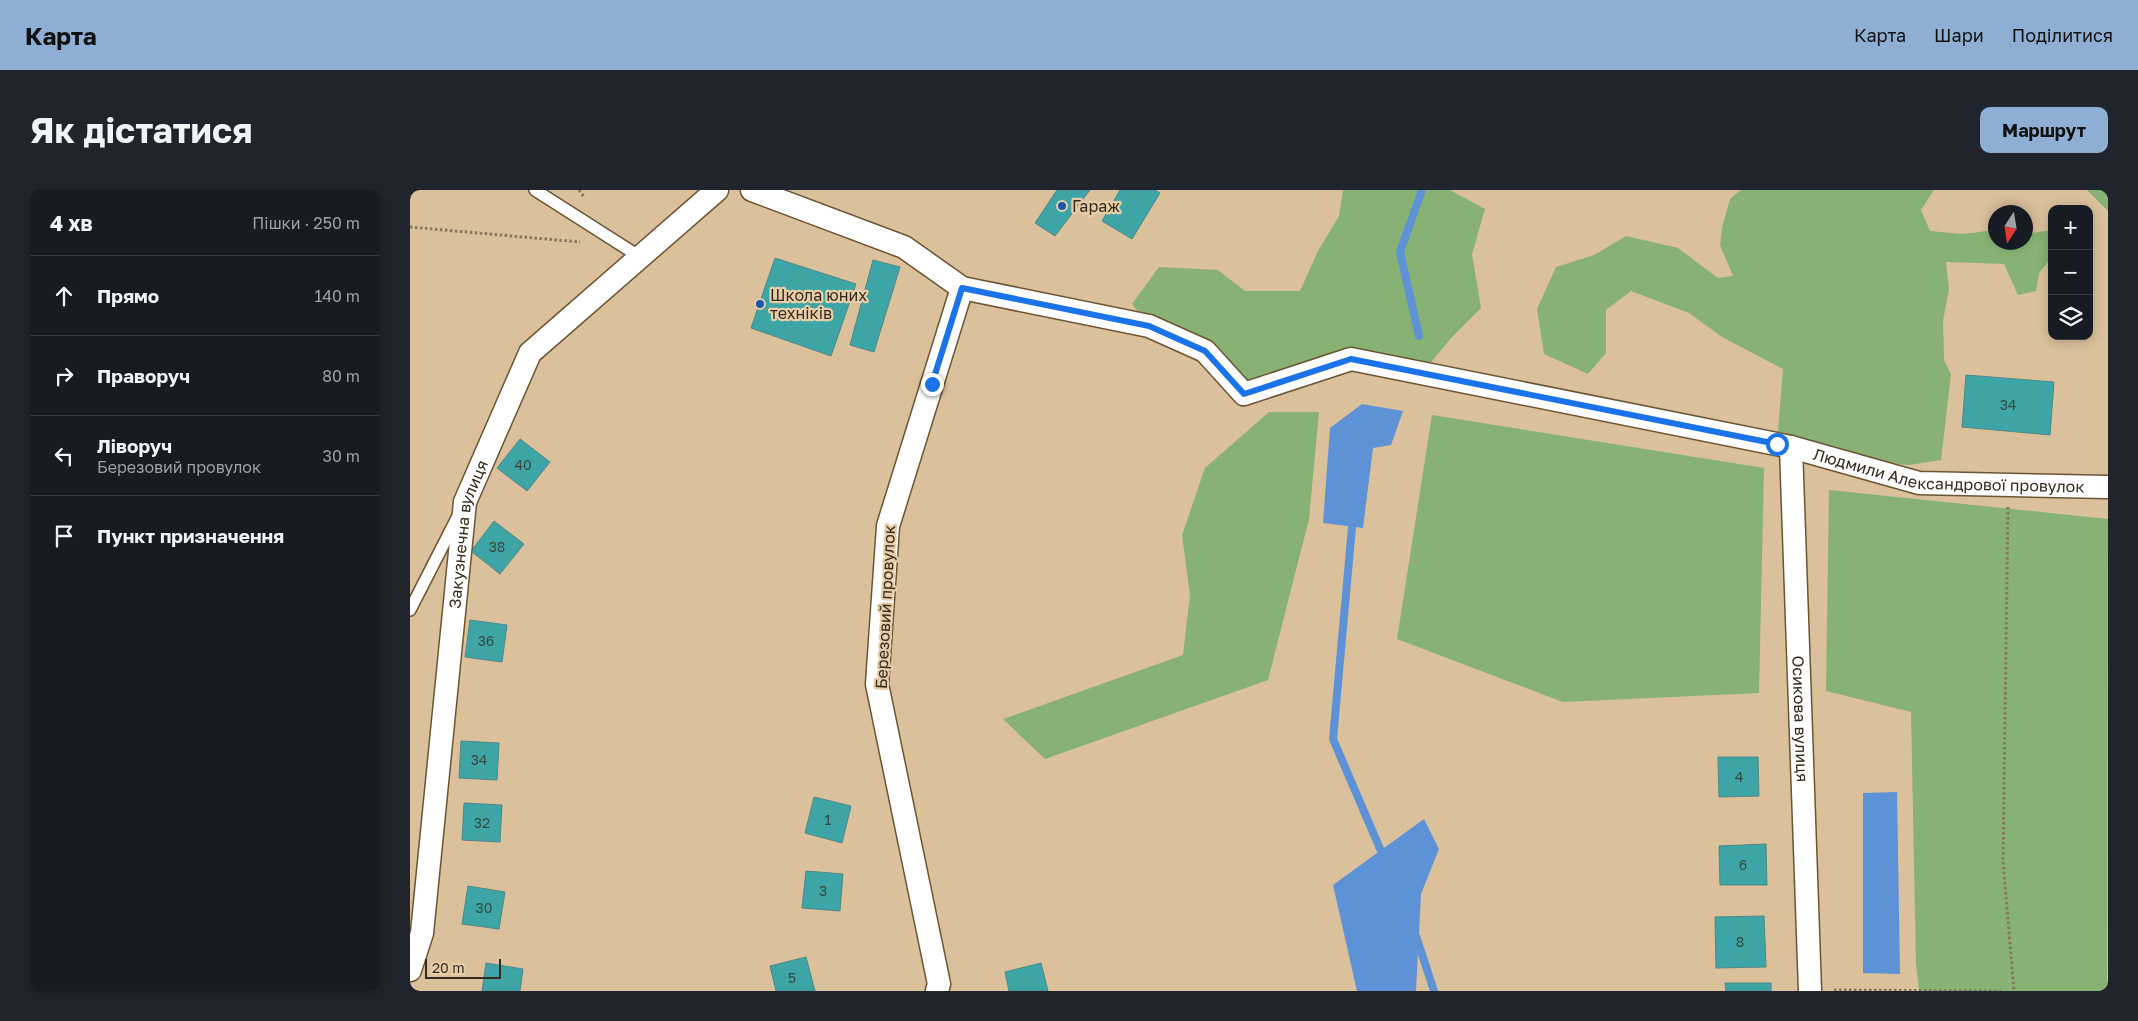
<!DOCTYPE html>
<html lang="uk">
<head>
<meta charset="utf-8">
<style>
  :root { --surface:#171b24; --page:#20242c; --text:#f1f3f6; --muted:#9ea1a6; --line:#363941; --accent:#8faed4 }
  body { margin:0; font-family:"Golos Text",sans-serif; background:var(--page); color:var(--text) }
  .controls { position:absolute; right:15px; top:15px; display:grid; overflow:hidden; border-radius:10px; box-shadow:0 2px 12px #0003 }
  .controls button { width:45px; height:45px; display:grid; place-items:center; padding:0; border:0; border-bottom:1px solid var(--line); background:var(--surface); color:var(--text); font:25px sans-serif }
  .compass { position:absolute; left:1578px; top:15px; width:45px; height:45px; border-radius:50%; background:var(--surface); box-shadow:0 2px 12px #0003; rotate:192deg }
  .scale { position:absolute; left:15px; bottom:12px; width:76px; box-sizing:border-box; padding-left:5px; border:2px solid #352b1d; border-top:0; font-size:14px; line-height:18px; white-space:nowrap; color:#352b1d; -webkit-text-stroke:4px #e7cda8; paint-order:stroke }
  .stop { position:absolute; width:15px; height:15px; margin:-11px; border:4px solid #1a73e8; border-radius:50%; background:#fff }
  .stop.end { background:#1a73e8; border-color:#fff; box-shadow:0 1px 5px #0008 }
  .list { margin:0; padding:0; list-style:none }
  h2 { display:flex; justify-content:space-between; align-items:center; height:65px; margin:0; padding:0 20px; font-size:21px }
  h2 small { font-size:16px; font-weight:400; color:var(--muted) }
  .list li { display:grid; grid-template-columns:32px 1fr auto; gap:15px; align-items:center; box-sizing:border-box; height:80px; padding:0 20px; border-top:1px solid var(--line) }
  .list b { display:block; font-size:19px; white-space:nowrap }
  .list p { margin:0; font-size:16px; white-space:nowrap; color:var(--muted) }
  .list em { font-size:16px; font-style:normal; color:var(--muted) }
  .icon { flex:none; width:28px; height:28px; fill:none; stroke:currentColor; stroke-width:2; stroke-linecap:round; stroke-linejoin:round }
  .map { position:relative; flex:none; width:1698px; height:801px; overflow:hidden; border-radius:10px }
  header { display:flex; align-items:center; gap:30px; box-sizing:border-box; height:70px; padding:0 25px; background:var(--accent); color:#111 }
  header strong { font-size:24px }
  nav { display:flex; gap:28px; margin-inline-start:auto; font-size:18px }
  .intro { display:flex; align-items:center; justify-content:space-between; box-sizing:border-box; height:120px; padding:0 30px }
  h1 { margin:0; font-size:35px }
  .button { padding:12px 22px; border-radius:10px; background:var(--accent); color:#111; font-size:18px; font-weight:700 }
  main { display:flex; gap:30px; padding:0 30px }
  aside { flex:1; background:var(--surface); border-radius:10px; box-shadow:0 2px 12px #0003 }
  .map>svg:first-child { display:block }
</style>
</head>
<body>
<header>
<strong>Карта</strong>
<nav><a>Карта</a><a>Шари</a><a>Поділитися</a></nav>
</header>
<div class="intro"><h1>Як дістатися</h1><a class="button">Маршрут</a></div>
<main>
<aside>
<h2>4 хв<small>Пішки · 250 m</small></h2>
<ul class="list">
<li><svg class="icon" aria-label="ahead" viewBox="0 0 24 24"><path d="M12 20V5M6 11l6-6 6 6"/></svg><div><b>Прямо</b></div><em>140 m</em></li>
<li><svg class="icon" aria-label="right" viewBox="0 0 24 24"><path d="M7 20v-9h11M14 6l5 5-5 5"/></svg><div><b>Праворуч</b></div><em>80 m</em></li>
<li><svg class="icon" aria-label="left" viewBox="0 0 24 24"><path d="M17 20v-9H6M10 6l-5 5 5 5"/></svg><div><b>Ліворуч</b><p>Березовий провулок</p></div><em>30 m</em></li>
<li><svg class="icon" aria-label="arrive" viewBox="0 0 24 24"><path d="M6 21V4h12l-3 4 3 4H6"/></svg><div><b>Пункт призначення</b></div></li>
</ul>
</aside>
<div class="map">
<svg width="1698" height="801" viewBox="0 0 1698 801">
  <rect width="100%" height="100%" fill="#dac09b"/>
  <g fill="#87b273">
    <path d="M933,0H1040L1075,19L1062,64L1071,118L1042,147L1012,183L941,169L834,204L795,161L739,136L722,114L749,77L808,80L835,101H890L908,61L929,26Z"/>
    <path d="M1331,0H1524L1511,20L1520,41L1553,44L1585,40L1586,52H1616V44L1642,40V67L1629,83L1626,101L1608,105L1594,74L1536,72L1539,99L1533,131L1534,170L1541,184L1531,270L1499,275L1410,265L1367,254L1373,179L1312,147L1279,123L1221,101L1196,120V163L1178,184L1134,164L1127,119L1146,77L1184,65L1216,46L1268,58L1308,88L1323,86L1310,55L1312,38L1320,9Z"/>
    <path d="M1677,0H1698V21Z"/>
    <path d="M859,222H909L899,329L858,490L635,569L593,529L773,465L780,405L772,345L795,278Z"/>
    <path d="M1022,225L1354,278L1349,503L1153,512L987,449Z"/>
    <path d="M1419,300L1698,329L1697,801H1509L1506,774L1501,522L1416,501Z"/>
  </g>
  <g fill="#5e92d6">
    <path d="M952,214L993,221L981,255L963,258L953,338L913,333L920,238Z"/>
    <path d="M1487,602L1490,784L1453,783V603Z"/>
    <path d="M1014,629L1029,659L1011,704L1006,801H947L923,695Z"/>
  </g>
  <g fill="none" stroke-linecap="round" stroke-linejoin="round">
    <g stroke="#5e92d6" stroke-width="8">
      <path d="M1009,146L990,62L1012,0"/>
      <path d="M943,326L923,549L974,668"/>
      <path d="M1006,746L1024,801"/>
    </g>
  </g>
  <g fill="#3da5a6" stroke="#518787">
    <path d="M647,0H680L645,46L625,33Z"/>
    <path d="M710,0H745L750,3L722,49L692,31Z"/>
    <path d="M365,68L446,94L421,166L341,138Z"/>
    <path d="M463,70L490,77L464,162L440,155Z"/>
    <path d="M1556,185L1644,192L1640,245L1552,237Z"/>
    <path d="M110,249L140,272L117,301L87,278Z"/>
    <path d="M84,331L114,354L90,384L61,361Z"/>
    <path d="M60,430L97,435L92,472L55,467Z"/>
    <path d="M51,551L89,553L87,590L49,588Z"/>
    <path d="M1308,567H1348L1349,606L1309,607Z"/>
    <path d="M404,607L441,616L432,653L395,643Z"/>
    <path d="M54,613L92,615L90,652L52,650Z"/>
    <path d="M1356,654L1357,695H1310L1309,656Z"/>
    <path d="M396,681L433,684L430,721L392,718Z"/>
    <path d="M58,696L95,702L89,739L52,734Z"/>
    <path d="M1354,726L1356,777L1306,778L1305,727Z"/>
    <path d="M396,767L405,801H366L360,776Z"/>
    <path d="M76,773L113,779L110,801H72Z"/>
    <path d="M631,773L638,801H599L595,782Z"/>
    <path d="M1315,793H1361V801H1316Z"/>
  </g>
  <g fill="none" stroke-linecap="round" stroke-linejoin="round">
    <g stroke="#6c5533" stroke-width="14">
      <g id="lane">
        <path d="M125,0L230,67"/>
        <path d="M0,420L48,326"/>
      </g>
    </g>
    <g stroke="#6c5533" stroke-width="25">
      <g id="street">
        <path id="s1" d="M342,0L494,57L552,98L739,136L795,161L834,204L941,169L1381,257L1509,293L1698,297"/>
        <path id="s2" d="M1381,257L1400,801"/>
        <path id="s3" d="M0,780L12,743L55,312L120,163L307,0"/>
        <path d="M527,801L529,794L467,494L478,336L552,98"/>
      </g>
    </g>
    <g stroke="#88765c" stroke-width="3" stroke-dasharray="2.5 2.5" stroke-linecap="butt">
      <path d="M169,0L175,8"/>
      <path d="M0,37L170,52"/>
      <path d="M1598,317L1593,671L1604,801"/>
      <path d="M1424,800L1591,801"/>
    </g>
    <use href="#lane" stroke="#fff" stroke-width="11"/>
    <use href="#street" stroke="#fff" stroke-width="22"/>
  </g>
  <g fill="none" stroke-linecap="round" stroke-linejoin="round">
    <path stroke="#1a73e8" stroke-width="6" d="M522,194L552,98L739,136L795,161L834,204L941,169L1367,254"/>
  </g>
  <g fill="#185aaa" stroke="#e7cda8" stroke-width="2">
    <circle cx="652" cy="16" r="5"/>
    <circle cx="350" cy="114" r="5"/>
  </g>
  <g text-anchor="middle" stroke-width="4.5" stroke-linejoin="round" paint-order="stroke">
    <g font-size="14" fill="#374a3f">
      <text x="1598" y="220">34</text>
      <text x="113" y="280">40</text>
      <text x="87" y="362">38</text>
      <text x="76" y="456">36</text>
      <text x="69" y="575">34</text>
      <text x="1329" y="592">4</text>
      <text x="418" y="635">1</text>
      <text x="72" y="638">32</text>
      <text x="1333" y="680">6</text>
      <text x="413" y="706">3</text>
      <text x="74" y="723">30</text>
      <text x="1330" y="757">8</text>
      <text x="382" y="793">5</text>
    </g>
    <g font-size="16" fill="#352b1d" stroke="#e7cda8" text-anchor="start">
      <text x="662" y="22">Гараж</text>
      <text x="360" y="111">Школа юних<tspan x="360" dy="18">техніків</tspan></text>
    </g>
    <g font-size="16" fill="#352b1d" stroke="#e7cda8">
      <text dy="6" stroke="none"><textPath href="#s1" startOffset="1266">Людмили Александрової провулок</textPath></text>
      <text dy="6" stroke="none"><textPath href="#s3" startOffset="441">Закузнечна вулиця</textPath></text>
      <text transform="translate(475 417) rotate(-87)" y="6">Березовий провулок</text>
      <text dy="6" stroke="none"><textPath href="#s2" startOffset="272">Осикова вулиця</textPath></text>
    </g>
  </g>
</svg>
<div class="controls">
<button>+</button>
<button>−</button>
<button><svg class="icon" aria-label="layers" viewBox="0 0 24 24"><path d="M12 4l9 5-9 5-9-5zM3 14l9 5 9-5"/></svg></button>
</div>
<svg class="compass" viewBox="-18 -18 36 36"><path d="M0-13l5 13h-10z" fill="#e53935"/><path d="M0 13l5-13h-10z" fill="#9ea1a6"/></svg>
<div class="scale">20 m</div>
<div class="stop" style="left:1367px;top:254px"></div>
<div class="stop end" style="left:522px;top:194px"></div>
</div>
</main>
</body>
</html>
